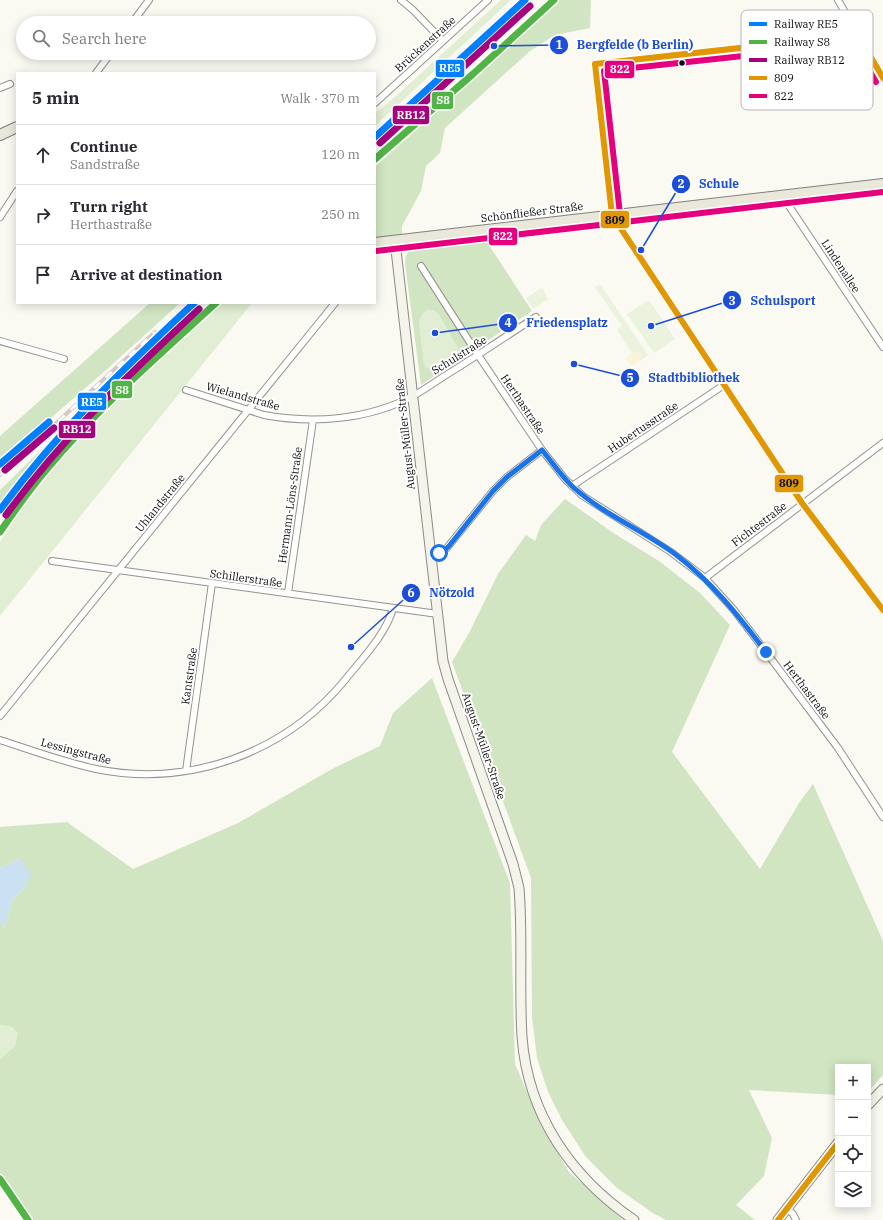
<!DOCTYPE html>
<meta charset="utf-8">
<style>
:root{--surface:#fff;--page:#f2f2f3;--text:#2b2b33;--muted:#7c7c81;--line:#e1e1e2}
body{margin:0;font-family:"IBM Plex Serif",serif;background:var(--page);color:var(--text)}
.controls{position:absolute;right:12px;bottom:12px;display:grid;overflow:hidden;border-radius:0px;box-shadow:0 2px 10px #0003}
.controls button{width:36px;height:36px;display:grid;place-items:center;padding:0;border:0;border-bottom:1px solid var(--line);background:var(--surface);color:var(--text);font:20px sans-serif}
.stop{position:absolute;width:12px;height:12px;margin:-9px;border:3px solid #1a73e8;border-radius:50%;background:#fff}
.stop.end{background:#1a73e8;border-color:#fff;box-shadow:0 1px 4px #0008}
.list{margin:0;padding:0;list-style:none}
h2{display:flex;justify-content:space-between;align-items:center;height:52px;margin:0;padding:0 16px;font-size:17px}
h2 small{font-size:13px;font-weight:400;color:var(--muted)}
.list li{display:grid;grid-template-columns:26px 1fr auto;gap:12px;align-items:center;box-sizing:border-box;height:60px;padding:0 16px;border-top:1px solid var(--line)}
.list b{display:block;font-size:15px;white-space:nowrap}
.list p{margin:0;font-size:13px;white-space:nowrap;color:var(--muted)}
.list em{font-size:13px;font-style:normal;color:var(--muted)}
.icon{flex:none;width:22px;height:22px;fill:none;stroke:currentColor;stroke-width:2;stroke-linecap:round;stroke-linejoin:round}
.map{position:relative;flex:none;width:883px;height:1220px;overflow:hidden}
.search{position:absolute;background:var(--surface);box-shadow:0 2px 10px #0003;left:16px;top:16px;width:360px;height:44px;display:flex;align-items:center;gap:10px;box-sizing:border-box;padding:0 14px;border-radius:22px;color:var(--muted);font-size:15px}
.panel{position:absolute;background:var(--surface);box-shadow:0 2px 10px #0003;left:16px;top:72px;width:360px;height:232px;border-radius:0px}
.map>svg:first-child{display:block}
.green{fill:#e1eed3}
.forest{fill:#d1e5c2;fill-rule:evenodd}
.sand{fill:#f8f4d5}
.pitch{fill:#ebf2dd}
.water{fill:#cbe0f1}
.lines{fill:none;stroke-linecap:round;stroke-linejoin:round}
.street-casing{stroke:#949390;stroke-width:8}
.secondary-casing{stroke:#8a8a87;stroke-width:11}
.primary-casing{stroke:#81817d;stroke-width:12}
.street{stroke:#fefefd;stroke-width:6}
.secondary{stroke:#f4f4ea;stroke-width:9}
.primary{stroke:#eae8da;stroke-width:10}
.rail-casing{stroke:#d5c7c5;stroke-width:4}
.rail{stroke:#fff;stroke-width:2.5;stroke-dasharray:8;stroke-linecap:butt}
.bus-1-casing{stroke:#fff;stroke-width:9}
.bus-2-casing{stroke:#fff;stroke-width:9}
.bus-1{stroke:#e09701;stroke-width:6}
.bus-2{stroke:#e5007d;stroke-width:6}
.rail-1-casing{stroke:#fff;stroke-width:10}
.rail-2-casing{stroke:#fff;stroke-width:10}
.rail-3-casing{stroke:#fff;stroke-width:10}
.rail-1{stroke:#0080ff;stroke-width:7}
.rail-2{stroke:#52b447;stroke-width:7}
.rail-3{stroke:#a5027d;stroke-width:7}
.route{stroke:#1a73e8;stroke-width:5}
.bus-dot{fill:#0d0d0d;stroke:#fff;stroke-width:1.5}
.labels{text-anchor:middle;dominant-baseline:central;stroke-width:4;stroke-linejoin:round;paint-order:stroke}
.street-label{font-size:11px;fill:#0d0d0d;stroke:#fff}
.key{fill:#fff;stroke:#b6b6b6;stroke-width:1}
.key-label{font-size:11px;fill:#0d0d0d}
.leader{fill:none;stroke:#1d4ed8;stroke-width:1.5}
.callout-dot{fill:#1d4ed8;stroke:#fff;stroke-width:1.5}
.mark-label{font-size:12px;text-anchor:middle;font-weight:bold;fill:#fff}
.callout-label{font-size:12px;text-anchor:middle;font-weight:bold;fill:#1d4ed8;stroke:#fff;stroke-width:4;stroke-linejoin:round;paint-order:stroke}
.line-badge{stroke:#fff;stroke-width:1.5}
.badge-label{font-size:11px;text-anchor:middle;font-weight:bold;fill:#fff}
.pale-badge-label{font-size:11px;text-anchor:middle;font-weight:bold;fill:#111}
</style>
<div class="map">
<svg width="883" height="1220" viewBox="0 0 883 1220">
<rect width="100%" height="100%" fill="#faf9f2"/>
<path class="green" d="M501,0H511L375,126V113L395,97Z
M223,303H252L0,616V542L25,503L43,479L65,454L127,390Z
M427,310H433L439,315L458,348L457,352L433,368L429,369L426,367L424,363L419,322L422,313Z
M0,1025L12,1027L19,1033L15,1046L0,1059Z"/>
<path class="forest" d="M559,0H591L590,28L555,35L530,51L445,128L440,153L426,166L421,191L402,226V239L375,241V167Z
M485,239L532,311L421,385L405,264C405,257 406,252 414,249ZM427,310H433L439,315L458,348L457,352L433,368H429L426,367L424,363L419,322L422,314Z
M150,303H180L105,371L0,462V436Z
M49,442L8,493L0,506V490Z
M565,499L615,534L659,561L700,593L730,625L672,752L760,869L799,803L813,784L883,941V1075L868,1092V1067H838V1095L749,1090L772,1138L764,1176L736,1205L755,1220H666L653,1213L617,1188L586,1157L562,1120L548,1092L537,1058L532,1017L531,878L452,662L469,633L498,574L526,535L535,541L541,525Z
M432,678L510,883L515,1064L542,1127L569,1172L623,1220H33L8,1187L0,1173V1059L15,1046L18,1033L12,1027L0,1025V922L5,927L12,901L25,887L20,859L0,868V827L67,822L133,869L238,823L332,769L380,746L393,713Z"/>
<path class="sand" d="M637,350L643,359L631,366L625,358Z"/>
<path class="pitch" d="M600,284L648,355L643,359L637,350L632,353L617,330L622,326L595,287Z
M542,288L548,299L533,309L526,298Z
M649,300L675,339L654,353L627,314Z"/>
<path class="water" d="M20,859L31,874L25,887L12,901L5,927L0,922V868Z"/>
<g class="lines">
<defs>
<path id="street" d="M401,0L413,10L443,41
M838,0L883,78
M132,23L149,0
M858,35L595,64L612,215L802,503L883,610
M96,73L111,53
M0,88L10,84
M375,103L488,0
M786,195L787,203L883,347
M0,217L17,191
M421,266L478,355L542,450L565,479L583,496L671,552L705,578L734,610L766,652L838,748L883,817
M0,341L64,359
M186,390L264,415C313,424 368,420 413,396C424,390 435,382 446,375C477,356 506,336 536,317
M572,486L724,385
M431,554L441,553L446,549L493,491L507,477L542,450
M52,561L438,614
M705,578L883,443
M288,593L313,420
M0,716L335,303
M0,740C31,750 63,762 96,769C189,788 285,753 345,680C361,660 387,633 393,608
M186,771L212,583
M787,1208L793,1214L796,1220"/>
<path id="secondary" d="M395,241L443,661L448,679L513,864L519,888C523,937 519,987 522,1037C528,1115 571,1177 634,1220
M868,1105L883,1089
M778,1220L838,1143"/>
<path id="primary" d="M0,135L17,127
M375,243L883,184"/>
</defs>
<use href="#street" class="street-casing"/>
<use href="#secondary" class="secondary-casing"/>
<use href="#primary" class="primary-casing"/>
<use href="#street" class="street"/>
<use href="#secondary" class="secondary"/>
<use href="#primary" class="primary"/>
<defs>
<path id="rail" d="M0,475L155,332"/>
</defs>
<use href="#rail" class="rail-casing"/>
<use href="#rail" class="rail"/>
<defs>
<path id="bus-1" d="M858,35L883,78
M595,64L612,215L802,503L883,610
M595,64L858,35
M778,1220L838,1143"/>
<path id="bus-2" d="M620,214L604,71L854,44L876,82
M376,251L883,192"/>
</defs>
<use href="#bus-1" class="bus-1-casing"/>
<use href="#bus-2" class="bus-2-casing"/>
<use href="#bus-1" class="bus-1"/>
<use href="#bus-2" class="bus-2"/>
<defs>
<path id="rail-1" d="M375,137L525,0
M0,464L49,422
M0,510C57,432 123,369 194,303"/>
<path id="rail-2" d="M375,159L473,74L554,0
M0,532C15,510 30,489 47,469C98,408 158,356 216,303
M0,1179L28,1220"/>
<path id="rail-3" d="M380,143L530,6
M5,470L54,428
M6,515C63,437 129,374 199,309"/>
</defs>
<use href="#rail-1" class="rail-1-casing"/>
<use href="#rail-2" class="rail-2-casing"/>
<use href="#rail-3" class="rail-3-casing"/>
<use href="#rail-1" class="rail-1"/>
<use href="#rail-2" class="rail-2"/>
<use href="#rail-3" class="rail-3"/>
</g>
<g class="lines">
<path class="route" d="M439,553L443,552L449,546L493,491L507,477L542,450C552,462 561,476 573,487C603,514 642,530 675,554C712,582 738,615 766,652"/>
</g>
<circle class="bus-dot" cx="682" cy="63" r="3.5"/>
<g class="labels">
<g class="street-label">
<text transform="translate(425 44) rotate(-42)">Brückenstraße</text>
<text transform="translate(532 212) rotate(-7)">Schönfließer Straße</text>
<text transform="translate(841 266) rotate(57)">Lindenallee</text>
<text transform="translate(459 355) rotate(-32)">Schulstraße</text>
<text transform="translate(243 396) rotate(16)">Wielandstraße</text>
<text transform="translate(523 404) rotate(56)">Herthastraße</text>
<text transform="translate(643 427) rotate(-34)">Hubertusstraße</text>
<text transform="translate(405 434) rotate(-96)">August-Müller-Straße</text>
<text transform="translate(160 503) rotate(-51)">Uhlandstraße</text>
<text transform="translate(290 505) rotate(-82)">Hermann-Löns-Straße</text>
<text transform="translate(759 524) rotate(-37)">Fichtestraße</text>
<text transform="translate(246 578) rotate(8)">Schillerstraße</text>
<text transform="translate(189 676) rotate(-82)">Kantstraße</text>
<text transform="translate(807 690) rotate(53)">Herthastraße</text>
<text transform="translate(484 746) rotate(71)">August-Müller-Straße</text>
<text transform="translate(76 751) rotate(15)">Lessingstraße</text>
</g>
</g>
<rect x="741" y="10" width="132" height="100" rx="6" class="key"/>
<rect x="749" y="22" width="18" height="4" fill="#0080ff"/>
<rect x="749" y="40" width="18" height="4" fill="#52b447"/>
<rect x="749" y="58" width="18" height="4" fill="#a5027d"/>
<rect x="749" y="76" width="18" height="4" fill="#e09701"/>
<rect x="749" y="94" width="18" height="4" fill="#e5007d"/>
<g class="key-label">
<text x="774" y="28">Railway RE5</text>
<text x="774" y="46">Railway S8</text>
<text x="774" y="64">Railway RB12</text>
<text x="774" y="82">809</text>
<text x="774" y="100">822</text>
</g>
<path class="leader" d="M494 46L559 45M641 250L681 184M651 326L732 300M435 333L508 323M574 364L630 378M351 647L411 593"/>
<g class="callout-dot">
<circle cx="494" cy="46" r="4"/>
<circle cx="641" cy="250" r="4"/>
<circle cx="651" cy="326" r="4"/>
<circle cx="435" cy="333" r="4"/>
<circle cx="574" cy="364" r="4"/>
<circle cx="351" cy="647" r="4"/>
<circle cx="559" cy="45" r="10"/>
<circle cx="681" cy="184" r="10"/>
<circle cx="732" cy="300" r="10"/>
<circle cx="508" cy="323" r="10"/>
<circle cx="630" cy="378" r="10"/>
<circle cx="411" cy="593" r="10"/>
</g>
<g class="mark-label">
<text x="559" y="49">1</text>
<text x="681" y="188">2</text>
<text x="732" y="305">3</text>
<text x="508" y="327">4</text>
<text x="630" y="382">5</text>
<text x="411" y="597">6</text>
</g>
<g class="callout-label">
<text x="635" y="49">Bergfelde (b Berlin)</text>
<text x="719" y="188">Schule</text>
<text x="783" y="305">Schulsport</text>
<text x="567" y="327">Friedensplatz</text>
<text x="694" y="382">Stadtbibliothek</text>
<text x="452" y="597">Nötzold</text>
</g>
<g class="line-badge">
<rect x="435" y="59" width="30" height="19" rx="4" fill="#0080ff"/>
<rect x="604" y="60" width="31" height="19" rx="4" fill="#e5007d"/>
<rect x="431" y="91" width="23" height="19" rx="4" fill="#52b447"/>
<rect x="392" y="105" width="38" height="20" rx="4" fill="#a5027d"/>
<rect x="600" y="210" width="30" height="19" rx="4" fill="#e09701"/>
<rect x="488" y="227" width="30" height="19" rx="4" fill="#e5007d"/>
<rect x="111" y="380" width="22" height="19" rx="4" fill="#52b447"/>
<rect x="77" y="392" width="30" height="19" rx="4" fill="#0080ff"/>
<rect x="58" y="420" width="38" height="19" rx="4" fill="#a5027d"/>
<rect x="774" y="474" width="30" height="19" rx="4" fill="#e09701"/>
</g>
<g class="badge-label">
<text x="450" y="72">RE5</text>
<text x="620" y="73">822</text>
<text x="443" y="104">S8</text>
<text x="411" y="119">RB12</text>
<text x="503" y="240">822</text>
<text x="122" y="394">S8</text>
<text x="92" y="406">RE5</text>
<text x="77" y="433">RB12</text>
</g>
<g class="pale-badge-label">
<text x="615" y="224">809</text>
<text x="789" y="487">809</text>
</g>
</svg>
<div class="controls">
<button>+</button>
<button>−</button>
<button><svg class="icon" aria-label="locate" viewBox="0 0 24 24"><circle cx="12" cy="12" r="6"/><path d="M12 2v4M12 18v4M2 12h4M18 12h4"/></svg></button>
<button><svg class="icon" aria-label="layers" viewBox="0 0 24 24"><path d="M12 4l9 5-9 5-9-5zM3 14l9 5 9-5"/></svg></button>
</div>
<div class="stop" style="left:439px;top:553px"></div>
<div class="stop end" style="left:766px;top:652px"></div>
<div class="search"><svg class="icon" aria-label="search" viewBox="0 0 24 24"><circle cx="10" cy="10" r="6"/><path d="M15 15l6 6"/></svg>Search here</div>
<section class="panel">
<h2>5 min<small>Walk · 370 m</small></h2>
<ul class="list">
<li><svg class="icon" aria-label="ahead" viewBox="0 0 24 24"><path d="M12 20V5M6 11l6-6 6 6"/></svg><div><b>Continue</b><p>Sandstraße</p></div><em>120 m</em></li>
<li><svg class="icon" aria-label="right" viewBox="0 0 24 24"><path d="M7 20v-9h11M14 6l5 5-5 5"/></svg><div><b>Turn right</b><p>Herthastraße</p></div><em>250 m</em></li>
<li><svg class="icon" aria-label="arrive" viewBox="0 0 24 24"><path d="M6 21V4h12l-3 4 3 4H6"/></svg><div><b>Arrive at destination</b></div></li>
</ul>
</section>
</div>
